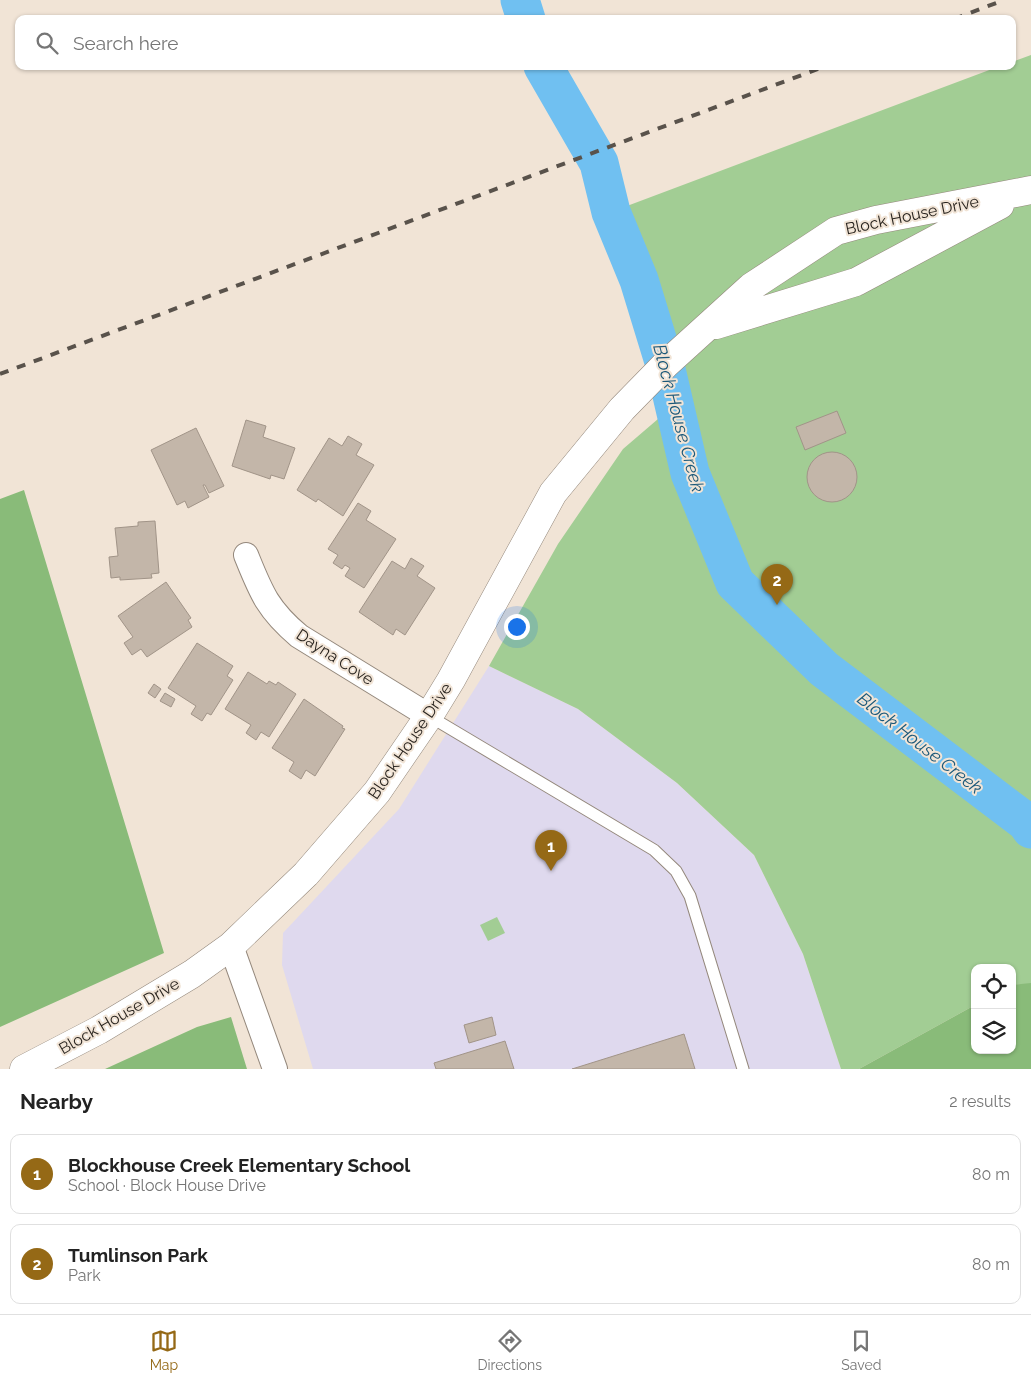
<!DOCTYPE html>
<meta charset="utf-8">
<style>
:root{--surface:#fff;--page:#f2f2f2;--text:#222;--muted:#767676;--line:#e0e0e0;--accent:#956916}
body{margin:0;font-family:Raleway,sans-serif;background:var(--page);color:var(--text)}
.controls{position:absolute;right:15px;bottom:15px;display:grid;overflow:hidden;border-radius:10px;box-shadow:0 1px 4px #0004}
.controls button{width:45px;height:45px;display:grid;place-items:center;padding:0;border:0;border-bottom:1px solid var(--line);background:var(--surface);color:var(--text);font:25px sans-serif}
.you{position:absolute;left:516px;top:626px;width:18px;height:18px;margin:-12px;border:4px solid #fff;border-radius:50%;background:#1a73e8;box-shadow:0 0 0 8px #1a73e833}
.badge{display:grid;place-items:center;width:32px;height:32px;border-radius:50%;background:var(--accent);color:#fff;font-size:16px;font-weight:700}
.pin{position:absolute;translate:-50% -41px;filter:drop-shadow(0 1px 2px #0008)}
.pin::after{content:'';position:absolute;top:26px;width:18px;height:15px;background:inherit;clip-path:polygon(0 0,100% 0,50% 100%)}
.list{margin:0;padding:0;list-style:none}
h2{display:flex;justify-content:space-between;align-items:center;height:65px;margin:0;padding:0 20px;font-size:21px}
h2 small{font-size:16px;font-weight:400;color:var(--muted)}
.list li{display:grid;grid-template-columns:32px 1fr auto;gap:15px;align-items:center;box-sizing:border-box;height:80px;margin:0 10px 10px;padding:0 10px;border:1px solid var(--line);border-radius:10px}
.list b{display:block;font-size:19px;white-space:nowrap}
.list p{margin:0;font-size:16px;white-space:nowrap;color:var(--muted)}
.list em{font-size:16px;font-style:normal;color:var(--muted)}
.icon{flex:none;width:28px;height:28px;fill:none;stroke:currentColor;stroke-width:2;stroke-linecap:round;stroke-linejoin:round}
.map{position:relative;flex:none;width:1031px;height:1069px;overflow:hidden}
.search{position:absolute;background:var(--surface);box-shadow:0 1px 4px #0004;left:15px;right:15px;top:15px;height:55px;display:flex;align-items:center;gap:12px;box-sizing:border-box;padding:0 18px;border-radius:10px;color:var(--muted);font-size:19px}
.sheet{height:245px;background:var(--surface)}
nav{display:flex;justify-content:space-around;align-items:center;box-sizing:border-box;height:70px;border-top:1px solid var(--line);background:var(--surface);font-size:14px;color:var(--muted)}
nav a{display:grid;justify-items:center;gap:2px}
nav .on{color:var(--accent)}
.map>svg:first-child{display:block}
.education{fill:#dfd9ee}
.green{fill:#a2cd94}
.forest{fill:#89bb79}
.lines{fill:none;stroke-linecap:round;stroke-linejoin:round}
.river{stroke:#70c0f1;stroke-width:39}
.building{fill:#c3b6a9;stroke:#a19488}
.service-casing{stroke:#94887c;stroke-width:13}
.minor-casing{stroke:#94887c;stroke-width:26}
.tertiary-casing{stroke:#94887c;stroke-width:29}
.service{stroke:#fff;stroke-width:11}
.minor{stroke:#fff;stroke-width:24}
.tertiary{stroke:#fff;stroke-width:28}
.rail{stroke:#59524b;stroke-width:4;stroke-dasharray:9 9;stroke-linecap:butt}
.labels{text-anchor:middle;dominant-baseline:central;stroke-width:4;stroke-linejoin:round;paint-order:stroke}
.street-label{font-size:16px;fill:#29241f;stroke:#f1e4d6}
.water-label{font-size:18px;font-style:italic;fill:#1b5879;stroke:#f1e4d6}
</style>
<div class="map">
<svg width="1031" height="1069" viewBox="0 0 1031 1069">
<rect width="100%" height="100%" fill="#f1e4d6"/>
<path class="education" d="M489,666L578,709L677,783L754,855L803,954L841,1069H313L282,965L283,933L399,809Z"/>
<path class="green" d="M1031,55V984L1012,985V968H975V1005L859,1069H841L803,954L754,855L677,783L578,709L489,666L558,544L623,449L679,401L639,280L611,212L1000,66H1012V62Z
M497,917L505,933L488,941L480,925Z"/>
<path class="forest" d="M24,490L164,953L0,1027V499Z
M1031,983V1069H859L975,1005V1050H1012V985Z
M231,1017L247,1069H105L197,1027Z"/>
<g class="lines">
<path class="river" d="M520,0L526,19
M543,66L599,163L611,212L639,280L665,365L690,473L735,583L824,669L1026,822L1031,829"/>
</g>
<path class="building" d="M837,411L846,433L805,450L796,427Z
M246,420L266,426L263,437L295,448L284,479L271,475L270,479L232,466Z
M196,428L224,486L209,493L205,485H203L209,497L188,508L185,501L177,505L151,450Z
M348,436L362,444L356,455L374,465L343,516L318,499L316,502L297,490L329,438L342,446Z
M807 477a25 25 0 1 1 50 0a25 25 0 1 1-50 0Z
M358,503L371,511L366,520L396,539L364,588L345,576L350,568L345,565L342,569L333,563L338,555L328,549Z
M155,521L159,573L151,574L152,578L120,580V577L111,578L109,557L118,556L115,528L138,526V522Z
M411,558L424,566L417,576L435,588L405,635L396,629L393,635L359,612L392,561L405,569Z
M166,582L191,618L188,620L192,627L147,657L141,649L132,655L124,643L133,637L118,616Z
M197,643L233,666L227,676L233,680L211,715L207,713L202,721L191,714L196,706L168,688Z
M248,672L267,684L269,681L276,685L278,682L296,694L269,737L261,732L256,740L246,733L251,725L225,709Z
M154,684L161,689L155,698L148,693Z
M165,693L175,699L171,707L160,701Z
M304,699L343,726L342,728L345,729L315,776L306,770L301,779L289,771L294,762L272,748Z
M492,1017L496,1035L469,1043L464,1025Z
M684,1034L695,1069H572Z
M505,1041L514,1069H436L434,1063Z"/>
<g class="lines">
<defs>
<path id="service" d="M429,716L654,850L676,871L690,896L743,1069"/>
<path id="minor" d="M246,555C261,592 267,609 299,636L429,716
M231,946L275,1069"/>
<path id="tertiary" d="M716,325L856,282L1000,205
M24,1069L99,1030L192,974L231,946L306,874L377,792L429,716L451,680L553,493L622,409L665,365L751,287L836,231L876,220L1031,190"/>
</defs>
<use href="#service" class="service-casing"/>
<use href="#minor" class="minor-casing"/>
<use href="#tertiary" class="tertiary-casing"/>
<use href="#service" class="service"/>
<use href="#minor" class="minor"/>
<use href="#tertiary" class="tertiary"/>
<path class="rail" d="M954,19L1004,0
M0,374L826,66"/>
</g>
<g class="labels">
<g class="street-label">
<text transform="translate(912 215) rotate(-12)">Block House Drive</text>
<text transform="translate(335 657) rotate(33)">Dayna Cove</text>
<text transform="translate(410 741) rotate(-56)">Block House Drive</text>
<text transform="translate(119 1016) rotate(-30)">Block House Drive</text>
</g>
<g class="water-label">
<text transform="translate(679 418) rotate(75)">Block House Creek</text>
<text transform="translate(920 743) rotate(38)">Block House Creek</text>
</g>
</g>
</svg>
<div class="controls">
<button><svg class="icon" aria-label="locate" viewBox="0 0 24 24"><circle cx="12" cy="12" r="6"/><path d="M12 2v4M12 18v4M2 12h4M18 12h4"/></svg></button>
<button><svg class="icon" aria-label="layers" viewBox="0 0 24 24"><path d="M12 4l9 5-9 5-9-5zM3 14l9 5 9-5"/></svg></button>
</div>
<div class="you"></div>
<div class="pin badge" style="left:551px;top:871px">1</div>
<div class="pin badge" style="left:777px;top:605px">2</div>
<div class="search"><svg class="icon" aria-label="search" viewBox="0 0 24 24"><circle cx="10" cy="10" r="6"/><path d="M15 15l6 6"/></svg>Search here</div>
</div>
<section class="sheet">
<h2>Nearby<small>2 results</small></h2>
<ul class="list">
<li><span class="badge">1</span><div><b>Blockhouse Creek Elementary School</b><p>School · Block House Drive</p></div><em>80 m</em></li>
<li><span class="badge">2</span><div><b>Tumlinson Park</b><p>Park</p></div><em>80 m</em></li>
</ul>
</section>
<nav>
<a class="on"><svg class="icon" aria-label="map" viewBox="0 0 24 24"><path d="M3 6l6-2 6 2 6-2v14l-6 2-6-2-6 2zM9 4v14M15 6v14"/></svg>Map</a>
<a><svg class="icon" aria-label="directions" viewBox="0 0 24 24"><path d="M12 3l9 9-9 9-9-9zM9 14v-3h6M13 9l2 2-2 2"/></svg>Directions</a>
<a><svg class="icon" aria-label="saved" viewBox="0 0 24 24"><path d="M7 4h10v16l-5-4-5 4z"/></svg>Saved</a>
</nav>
